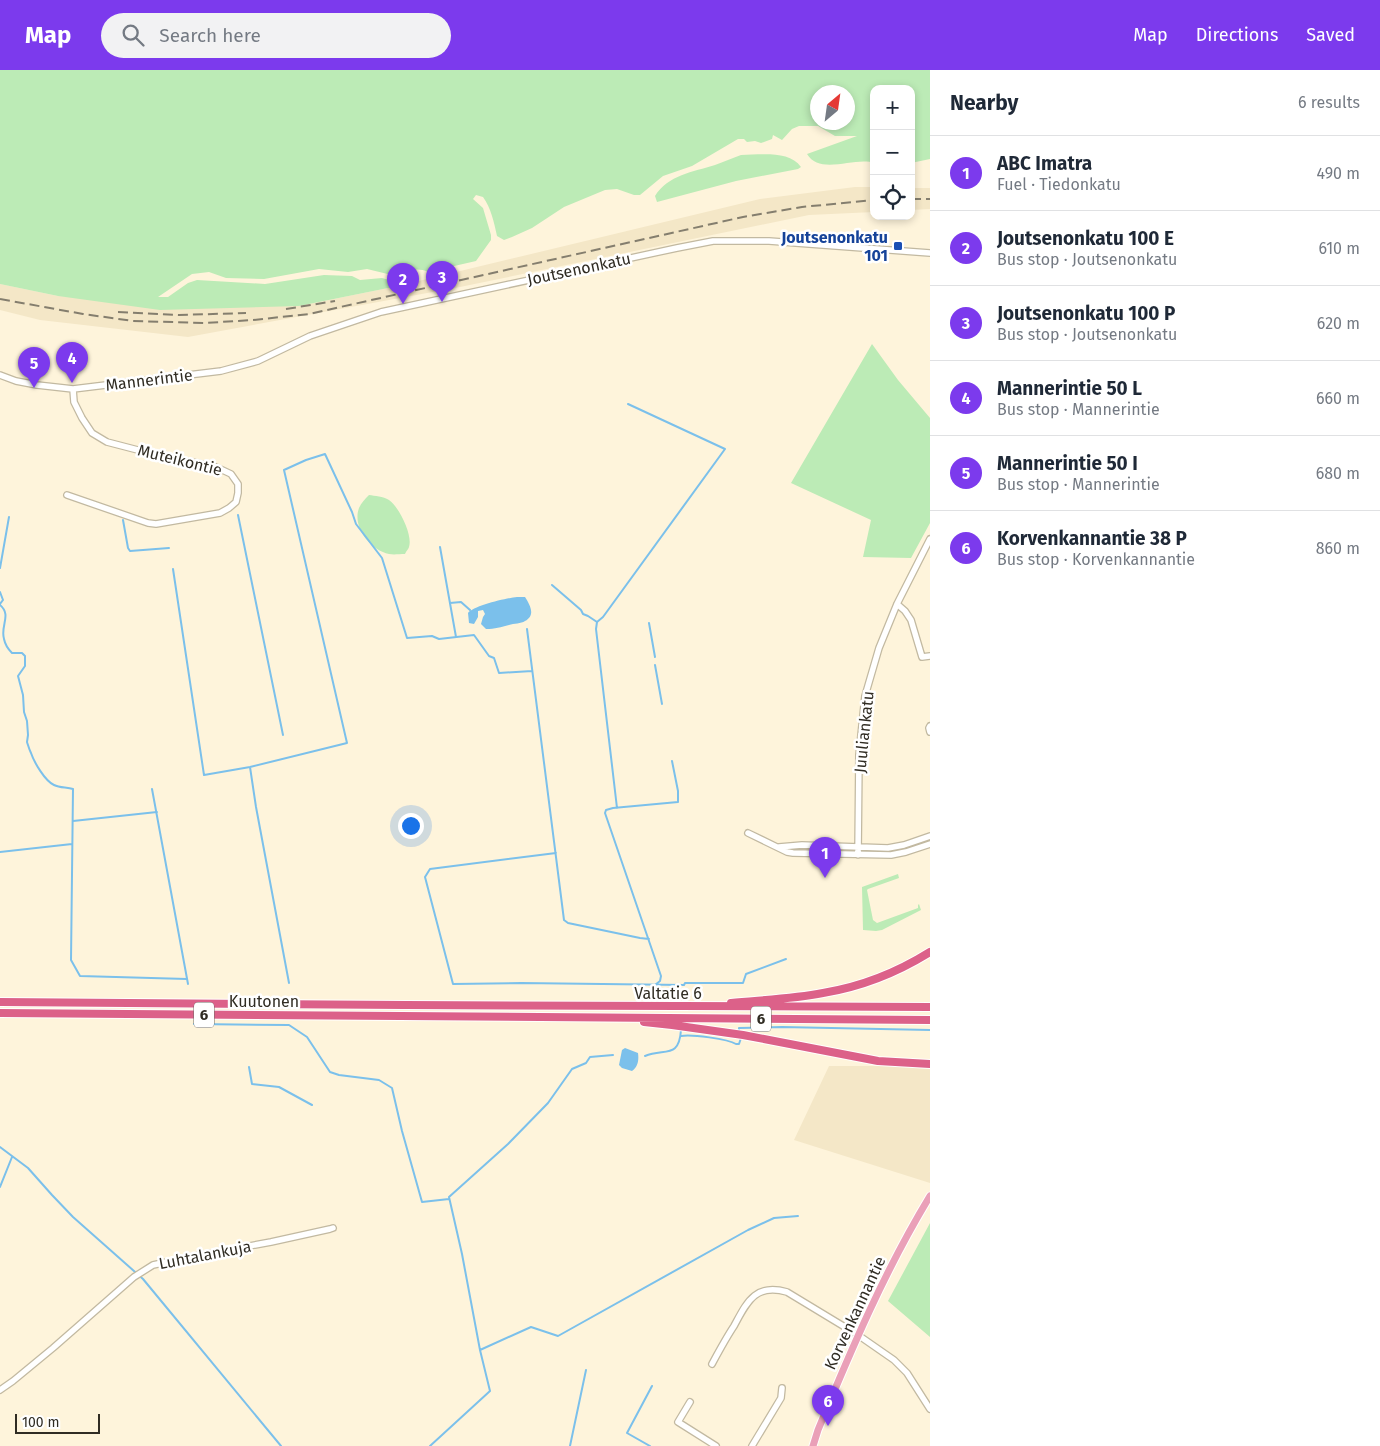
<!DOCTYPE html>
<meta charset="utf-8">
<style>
:root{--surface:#fff;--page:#f2f2f3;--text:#1f2937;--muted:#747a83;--line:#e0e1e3;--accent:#7c3aed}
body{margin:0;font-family:"Fira Sans",sans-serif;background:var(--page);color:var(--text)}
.controls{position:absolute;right:15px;top:15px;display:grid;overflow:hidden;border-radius:10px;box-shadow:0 2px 8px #0003}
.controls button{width:45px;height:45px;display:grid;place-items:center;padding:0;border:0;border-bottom:1px solid var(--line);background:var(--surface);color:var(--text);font:25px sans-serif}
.compass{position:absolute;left:810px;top:15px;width:45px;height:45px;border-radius:50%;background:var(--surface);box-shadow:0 2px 8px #0003;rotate:29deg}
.scale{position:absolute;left:15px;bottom:12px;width:85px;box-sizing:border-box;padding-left:5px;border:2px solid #302c23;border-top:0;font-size:14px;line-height:18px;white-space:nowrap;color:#302c23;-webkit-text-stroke:4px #fff;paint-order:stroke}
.you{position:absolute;left:410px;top:755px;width:18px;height:18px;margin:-12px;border:4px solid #fff;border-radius:50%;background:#1a73e8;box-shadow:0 0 0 8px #1a73e833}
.badge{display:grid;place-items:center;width:32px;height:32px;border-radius:50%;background:var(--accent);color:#fff;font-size:16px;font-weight:700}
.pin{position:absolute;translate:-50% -41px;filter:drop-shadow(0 1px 2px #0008)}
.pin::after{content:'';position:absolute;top:26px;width:18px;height:15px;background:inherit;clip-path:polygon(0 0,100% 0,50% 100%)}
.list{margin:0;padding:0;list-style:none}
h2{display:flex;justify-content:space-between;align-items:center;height:65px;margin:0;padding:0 20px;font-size:21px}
h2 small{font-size:16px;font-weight:400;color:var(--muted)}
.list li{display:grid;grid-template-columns:32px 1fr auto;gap:15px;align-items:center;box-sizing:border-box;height:75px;padding:0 20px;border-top:1px solid var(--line)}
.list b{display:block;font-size:19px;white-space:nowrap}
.list p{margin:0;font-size:16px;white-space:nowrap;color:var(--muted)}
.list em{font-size:16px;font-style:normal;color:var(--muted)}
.icon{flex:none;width:28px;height:28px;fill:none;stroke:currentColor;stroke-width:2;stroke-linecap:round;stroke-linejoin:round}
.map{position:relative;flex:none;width:930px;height:1376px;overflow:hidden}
header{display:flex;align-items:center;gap:30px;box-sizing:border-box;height:70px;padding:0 25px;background:var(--accent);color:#fff}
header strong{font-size:24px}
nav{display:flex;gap:28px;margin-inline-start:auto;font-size:18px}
.search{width:350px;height:45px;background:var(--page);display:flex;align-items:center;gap:12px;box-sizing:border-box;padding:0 18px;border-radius:28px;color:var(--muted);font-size:19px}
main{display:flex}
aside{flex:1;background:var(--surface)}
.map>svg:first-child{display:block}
.built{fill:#f4e7c7}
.green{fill:#bcebb6;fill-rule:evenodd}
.water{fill:#7bc0eb}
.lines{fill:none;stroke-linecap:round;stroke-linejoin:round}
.stream{stroke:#7bc0eb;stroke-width:2}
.minor-casing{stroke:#c2b9a1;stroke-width:8}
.major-casing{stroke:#fff;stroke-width:9}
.highway-casing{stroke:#fff;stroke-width:10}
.minor{stroke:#fff;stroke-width:5.5}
.major{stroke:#eaa0b8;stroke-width:7}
.highway{stroke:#dc6189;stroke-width:8}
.rail{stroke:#847e6e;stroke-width:2;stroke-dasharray:10 5;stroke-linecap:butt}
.transit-dot{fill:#1a4fb4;stroke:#fff;stroke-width:2}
.labels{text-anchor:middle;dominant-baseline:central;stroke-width:5;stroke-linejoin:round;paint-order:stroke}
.shield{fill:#fff;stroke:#6e6b65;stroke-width:1}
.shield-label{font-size:15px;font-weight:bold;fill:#302c23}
.transit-label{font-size:16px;font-weight:bold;fill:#164399;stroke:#fff;text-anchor:end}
.street-label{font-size:16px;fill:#302c23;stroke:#fff}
</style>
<header>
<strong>Map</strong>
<div class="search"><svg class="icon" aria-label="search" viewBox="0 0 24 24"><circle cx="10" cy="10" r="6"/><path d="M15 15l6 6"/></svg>Search here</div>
<nav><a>Map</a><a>Directions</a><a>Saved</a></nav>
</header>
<main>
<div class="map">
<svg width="930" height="1376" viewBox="0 0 930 1376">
<rect width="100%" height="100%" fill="#fef4db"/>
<path class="built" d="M855,117H874V142L809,145L460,217L188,267L40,250L0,240V214L58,226L299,236L398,216L760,129Z
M911,118H930V139L911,140Z
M829,996H930V1113L794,1070Z"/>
<path class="green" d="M0,0H930V89L911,93V19H874V93C856,86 820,106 807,84L857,66H835L818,56H799L792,59L782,70L773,65L772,69L761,73L755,71L747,72L744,69H738L692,96L663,106L640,125H634L617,119L605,120L564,137L532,158L512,167L504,170L497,166C494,152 491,138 483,127L476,125L473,129L483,138L491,165V170L476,191L428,202C417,197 408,200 400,207L367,199L348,202L319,199L264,209L226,208L209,202L192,204L158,227H168L188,213L197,210L265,214L324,205L352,206L360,210L382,208L400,213L398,216L299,236L160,240L58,226L0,214ZM848,22V52H818V22Z
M741,85C760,85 789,80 801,97L798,99L736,111L657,132L655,126C668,105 693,102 715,95C724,92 732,88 741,85Z
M872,274L898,310L930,348V453L911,488L863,487L871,450L791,413Z
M369,425C375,426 383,426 389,430C399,437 413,465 409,477C409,478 405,483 405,484C399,484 394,485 389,484C370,480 352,457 359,438C361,433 365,429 369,425Z
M898,804L899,808L868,819L867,820L873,850L877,853L918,838V835L919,834L921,840L882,860L876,861L863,860L862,817Z
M930,1153V1267L888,1231Z"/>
<path class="water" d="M517,527H525C530,535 536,545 525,551C521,554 514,553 509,555C501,557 495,559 486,559L481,554L483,547L485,544L483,540L478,541V547L474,554L469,553L468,543C473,536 506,528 517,527Z
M625,978L638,983C639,990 638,997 632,1001L622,998L619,995L622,980Z"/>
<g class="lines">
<path class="stream" d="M238,445L283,665
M123,450L128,478L130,481L169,478
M440,477L456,567
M0,498L9,447
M173,499L204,705L250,697L347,673L284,400L306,390L325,384L352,442L356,454L382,488L407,568L432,566L439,569L474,565L489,586L494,588L499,603L532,601
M552,515L581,540L583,544L588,546L597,552
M0,522L3,530L0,534
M450,533L461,532L470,540
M0,535C12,545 0,556 4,569C5,574 9,580 12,583H22L25,586V596L18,606L23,625L24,642L27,651L28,665L27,672C28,675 29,679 31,683C34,692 45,711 54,715C60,718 67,717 73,719L71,890L80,906L187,909
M649,553L655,587
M527,559L564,850L568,853L640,868L649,869
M655,595L662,634
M250,697L256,737L289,913
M152,719L188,914
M617,738L596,559L597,552L603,547L725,379L628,334
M73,751L157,742
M0,782L72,774
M556,783L430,799L425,807L453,914L521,913L684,915L685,913H743L746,904L786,889
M655,915L660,911L661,906L605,743L606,740L613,738L678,732V721L672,691
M194,954L289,955L307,967L330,1002L339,1005L379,1010L392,1018L402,1061L422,1132L449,1129
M739,960V958L782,957L930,960
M681,966C691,964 728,969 736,974H739L741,968
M645,986C665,978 679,989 681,960
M249,997L252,1014L279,1017L312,1035
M0,1077L28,1098L52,1125L73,1147L143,1209L281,1376
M0,1117L12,1087
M480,1280L531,1257L558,1266L748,1160L774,1148L798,1146
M430,1376L490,1321L480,1280L462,1184L449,1127L508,1074L548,1033L572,999L586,993L590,987L613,985
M570,1376L586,1300
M650,1376L627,1363L652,1316"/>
<defs>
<path id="minor" d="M0,305L16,311L37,315L73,319L221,301L258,291L310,266L381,242L677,178L713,171H769L930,183
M67,425L148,453L156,454L220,443L229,438L236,432L238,423V414L231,404L216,397L157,385L107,372L92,363L82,348L74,332L73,319
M897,534L905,541L911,550L922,587L930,586
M930,656L929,658L930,662
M748,763L787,782L793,783L891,785L906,782L930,774
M779,777L802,775L888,778L904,775L930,766
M858,785L859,685L865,626L879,578L897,534L930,469
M712,1294C719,1281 726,1268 734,1256C747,1232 755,1213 787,1222L858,1265L894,1290L907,1303L930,1339
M0,1320L13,1311L53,1278L134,1207L153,1195L190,1187L271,1172L330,1159L333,1158
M690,1332L678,1352L716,1376
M752,1376L781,1328L782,1318"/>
<path id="major" d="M813,1376L818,1360C851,1280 885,1200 930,1126"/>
<path id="highway" d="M0,932L405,935L930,937
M731,933C761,930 792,929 823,923C860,917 898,902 930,882
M0,943L930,950
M644,952L672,955L743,965L878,991L930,994"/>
</defs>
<use href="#minor" class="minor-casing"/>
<use href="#major" class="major-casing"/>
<use href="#highway" class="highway-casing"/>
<use href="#minor" class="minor"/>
<use href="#major" class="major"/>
<use href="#highway" class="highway"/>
<path class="rail" d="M911,129H930
M0,229L83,244L133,251L205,253L253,250L309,244L743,147L802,137L874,130
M286,239L335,231
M118,242L179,245L246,243"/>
</g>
<rect class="transit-dot" x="893" y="171" width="10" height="10" rx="2.5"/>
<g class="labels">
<g class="shield">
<rect x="194" y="932.5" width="20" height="25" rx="4"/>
<rect x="751" y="936.5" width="20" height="25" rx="4"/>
</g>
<g class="shield-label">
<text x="204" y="945">6</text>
<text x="761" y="949">6</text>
</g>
<g class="transit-label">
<text x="888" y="167">Joutsenonkatu<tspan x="888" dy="18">101</tspan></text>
</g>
<g class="street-label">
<text transform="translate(579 199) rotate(-12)">Joutsenonkatu</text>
<text transform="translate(149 310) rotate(-7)">Mannerintie</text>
<text transform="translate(180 390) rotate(14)">Muteikontie</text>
<text transform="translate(864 662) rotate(-84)">Juuliankatu</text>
<text x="668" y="923">Valtatie 6</text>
<text x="264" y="931">Kuutonen</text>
<text transform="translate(205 1185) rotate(-11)">Luhtalankuja</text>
<text transform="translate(855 1243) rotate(-65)">Korvenkannantie</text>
</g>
</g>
</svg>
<div class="controls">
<button>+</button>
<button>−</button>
<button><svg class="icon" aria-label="locate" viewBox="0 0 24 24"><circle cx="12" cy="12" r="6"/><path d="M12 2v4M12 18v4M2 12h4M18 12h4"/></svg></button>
</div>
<svg class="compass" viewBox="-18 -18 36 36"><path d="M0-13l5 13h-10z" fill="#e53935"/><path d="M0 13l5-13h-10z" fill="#747a83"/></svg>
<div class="scale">100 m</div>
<div class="you"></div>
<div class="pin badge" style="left:825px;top:808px">1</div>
<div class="pin badge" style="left:403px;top:234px">2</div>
<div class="pin badge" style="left:442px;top:232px">3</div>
<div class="pin badge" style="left:72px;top:313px">4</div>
<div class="pin badge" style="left:34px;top:318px">5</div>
<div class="pin badge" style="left:828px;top:1356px">6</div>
</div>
<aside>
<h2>Nearby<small>6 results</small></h2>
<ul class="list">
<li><span class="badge">1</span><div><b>ABC Imatra</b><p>Fuel · Tiedonkatu</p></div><em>490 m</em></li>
<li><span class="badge">2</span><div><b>Joutsenonkatu 100 E</b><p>Bus stop · Joutsenonkatu</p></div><em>610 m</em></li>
<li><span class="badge">3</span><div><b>Joutsenonkatu 100 P</b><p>Bus stop · Joutsenonkatu</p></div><em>620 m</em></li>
<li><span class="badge">4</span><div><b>Mannerintie 50 L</b><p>Bus stop · Mannerintie</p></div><em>660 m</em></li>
<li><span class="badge">5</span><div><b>Mannerintie 50 I</b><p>Bus stop · Mannerintie</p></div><em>680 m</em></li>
<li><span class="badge">6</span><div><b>Korvenkannantie 38 P</b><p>Bus stop · Korvenkannantie</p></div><em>860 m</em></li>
</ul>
</aside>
</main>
